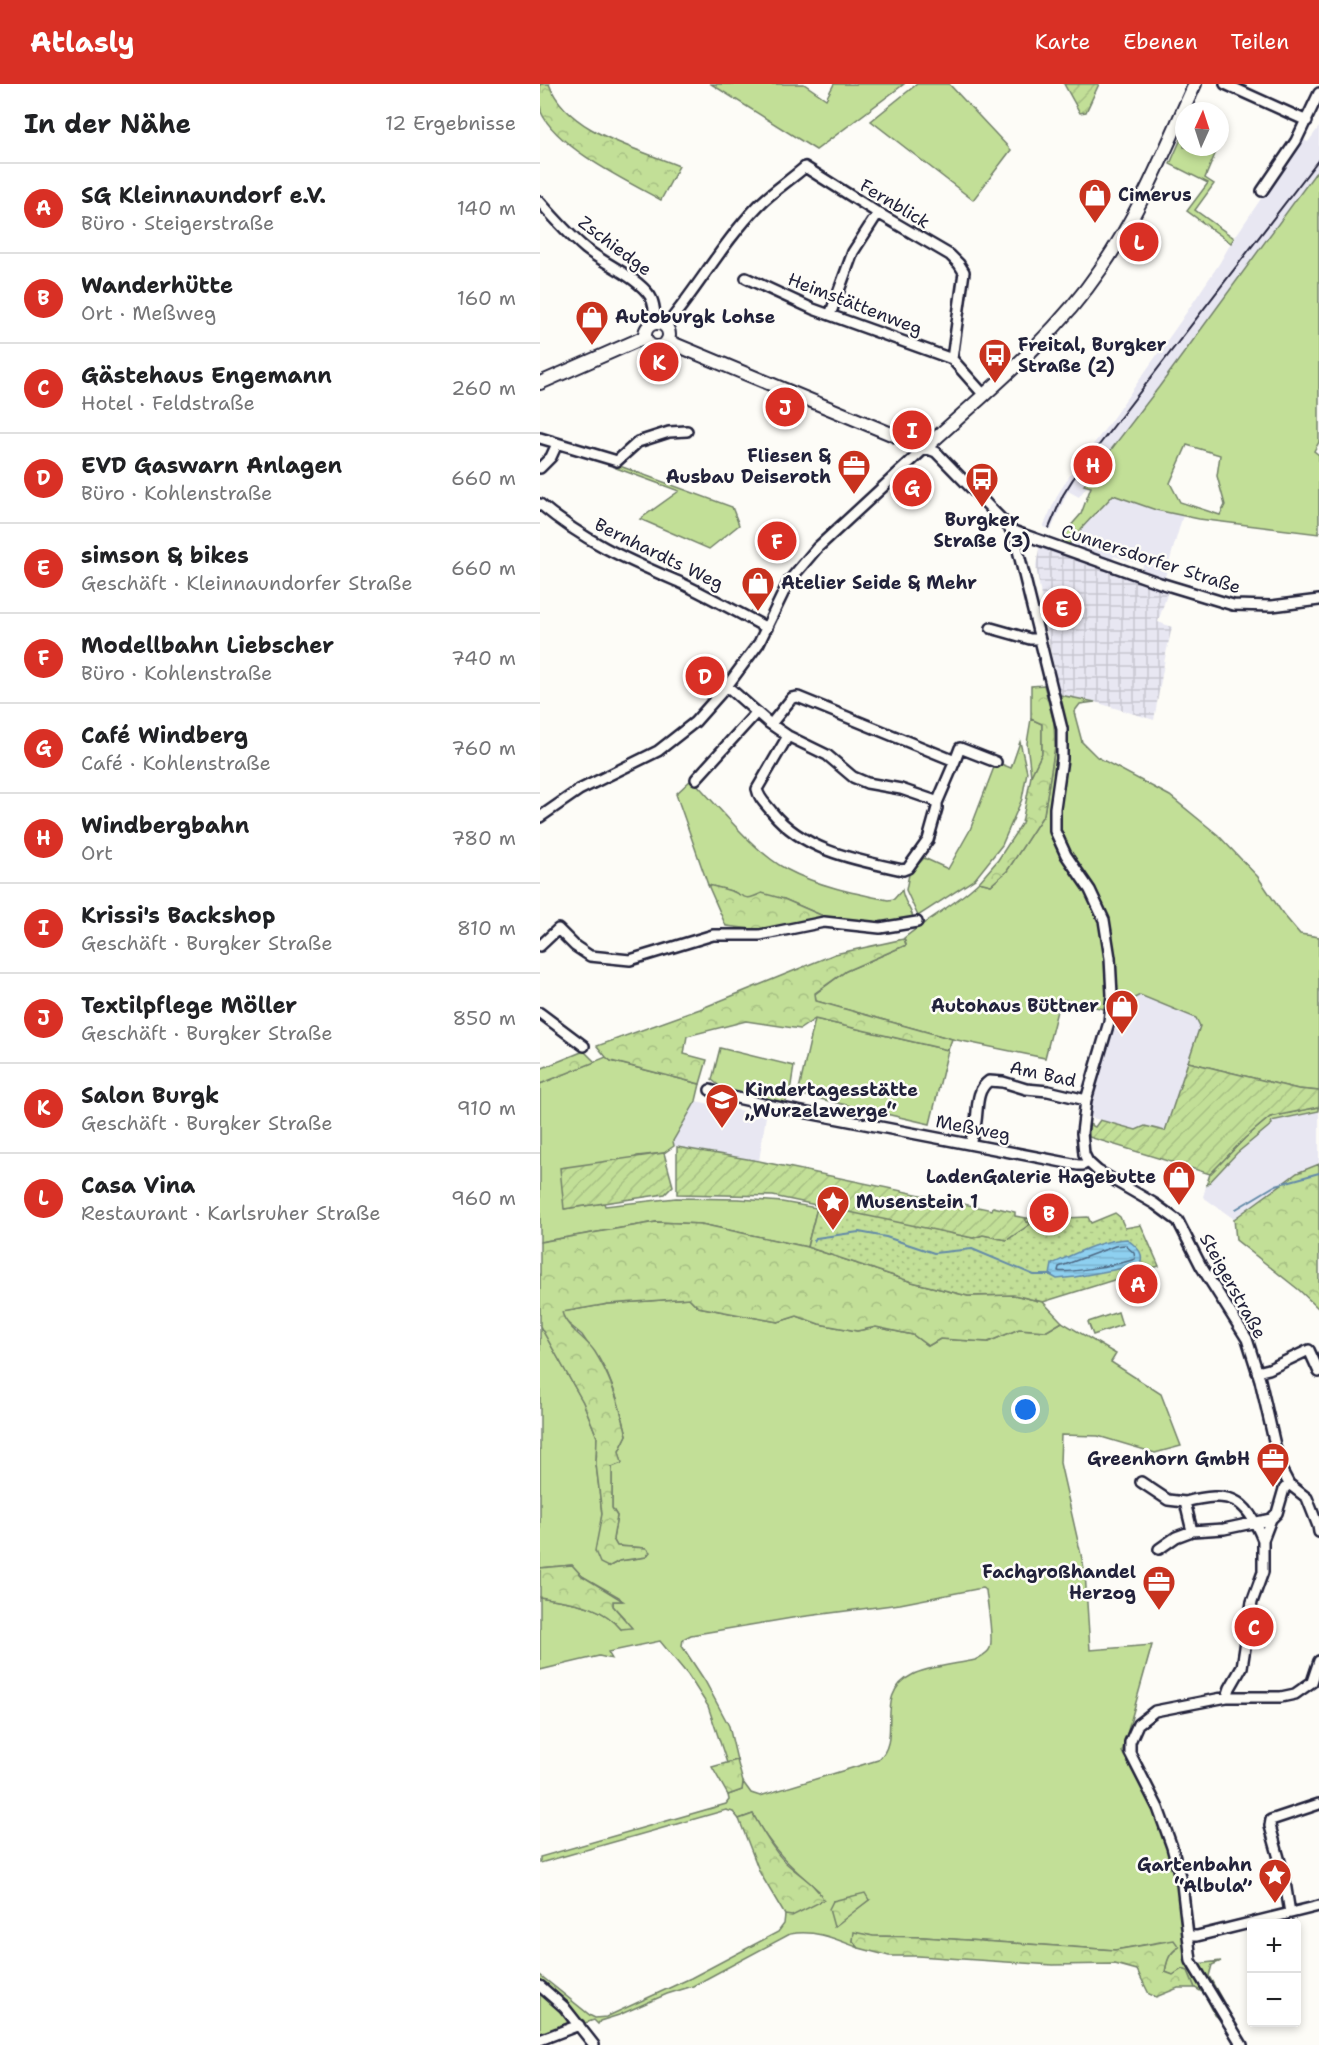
<!DOCTYPE html>
<html lang="de">
<meta charset="utf-8">
<style>
:root{--surface:#fff;--page:#f6f6f6;--text:#202124;--muted:#757577;--line:#e0e0e0;--accent:#d93025}
body{margin:0;font-family:"Shantell Sans",sans-serif;background:var(--page);color:var(--text)}
.controls{position:absolute;right:18px;bottom:18px;display:grid;overflow:hidden;border-radius:6px;box-shadow:0 3px 9px #0003}
.controls button{width:54px;height:54px;display:grid;place-items:center;padding:0;border:0;border-bottom:2px solid var(--line);background:var(--surface);color:var(--text);font:30px sans-serif}
.compass{position:absolute;left:635px;top:18px;width:54px;height:54px;border-radius:50%;background:var(--surface);box-shadow:0 3px 9px #0003;rotate:3deg}
.you{position:absolute;left:486px;top:1326px;width:21px;height:21px;margin:-15px;border:4px solid #fff;border-radius:50%;background:#1a73e8;box-shadow:0 0 0 9px #1a73e833}
.badge{display:grid;place-items:center;width:39px;height:39px;border-radius:50%;background:var(--accent);color:#fff;font-size:20px;font-weight:700}
.pin{position:absolute;translate:-50% -50%;border:3px solid #fff;box-shadow:0 2px 6px #0006}
.list{margin:0;padding:0;list-style:none}
h2{display:flex;justify-content:space-between;align-items:center;height:78px;margin:0;padding:0 24px;font-size:26px}
h2 small{font-size:20px;font-weight:400;color:var(--muted)}
.list li{display:grid;grid-template-columns:39px 1fr auto;gap:18px;align-items:center;box-sizing:border-box;height:90px;padding:0 24px;border-top:2px solid var(--line)}
.list b{display:block;font-size:22px;white-space:nowrap}
.list p{margin:0;font-size:20px;white-space:nowrap;color:var(--muted)}
.list em{font-size:20px;font-style:normal;color:var(--muted)}
.map{position:relative;flex:none;width:779px;height:1961px;overflow:hidden}
header{display:flex;align-items:center;gap:36px;box-sizing:border-box;height:84px;padding:0 30px;background:var(--accent);color:#fff}
header strong{font-size:28px}
nav{display:flex;gap:33px;margin-inline-start:auto;font-size:21px}
main{display:flex}
aside{flex:1;background:var(--surface)}
.map>svg:first-child{display:block}
.built{fill:#e8e7f2}
.industrial{fill:url(#industrial-grid)}
.grass{fill:#c2df97;stroke:#728069;stroke-width:1.5;fill-rule:evenodd}
.forest{fill:url(#forest-crowns);stroke:#728069;stroke-width:1.5}
.park{fill:url(#park-dots);stroke:#728069;stroke-width:1.5}
.garden{fill:url(#garden-furrows);stroke:#728069;stroke-width:1.5}
.water{fill:url(#water-rules);stroke:#638aa8;stroke-width:1.5}
.lines{fill:none;stroke-linecap:round;stroke-linejoin:round}
.shore{stroke:#4d6883;stroke-width:1.5}
.stream{stroke:#638aa8;stroke-width:2}
.minor-casing{stroke:#22223b;stroke-width:14}
.major-casing{stroke:#22223b;stroke-width:16}
.minor{stroke:#fdfcf7;stroke-width:9}
.major{stroke:#fdfcf7;stroke-width:12}
.rail{stroke:#22223b;stroke-width:2}
.labels{text-anchor:middle;dominant-baseline:central;stroke-width:5;stroke-linejoin:round;paint-order:stroke}
.poi-label{font-size:18px;font-weight:bold;fill:#22223b;stroke:#fdfcf7;text-anchor:start}
.street-label{font-size:18px;fill:#22223b;stroke:#fdfcf7}
</style>
<header>
<strong>Atlasly</strong>
<nav><a>Karte</a><a>Ebenen</a><a>Teilen</a></nav>
</header>
<main>
<aside>
<h2>In der Nähe<small>12 Ergebnisse</small></h2>
<ul class="list">
<li><span class="badge">A</span><div><b>SG Kleinnaundorf e.V.</b><p>Büro · Steigerstraße</p></div><em>140 m</em></li>
<li><span class="badge">B</span><div><b>Wanderhütte</b><p>Ort · Meßweg</p></div><em>160 m</em></li>
<li><span class="badge">C</span><div><b>Gästehaus Engemann</b><p>Hotel · Feldstraße</p></div><em>260 m</em></li>
<li><span class="badge">D</span><div><b>EVD Gaswarn Anlagen</b><p>Büro · Kohlenstraße</p></div><em>660 m</em></li>
<li><span class="badge">E</span><div><b>simson &amp; bikes</b><p>Geschäft · Kleinnaundorfer Straße</p></div><em>660 m</em></li>
<li><span class="badge">F</span><div><b>Modellbahn Liebscher</b><p>Büro · Kohlenstraße</p></div><em>740 m</em></li>
<li><span class="badge">G</span><div><b>Café Windberg</b><p>Café · Kohlenstraße</p></div><em>760 m</em></li>
<li><span class="badge">H</span><div><b>Windbergbahn</b><p>Ort</p></div><em>780 m</em></li>
<li><span class="badge">I</span><div><b>Krissi's Backshop</b><p>Geschäft · Burgker Straße</p></div><em>810 m</em></li>
<li><span class="badge">J</span><div><b>Textilpflege Möller</b><p>Geschäft · Burgker Straße</p></div><em>850 m</em></li>
<li><span class="badge">K</span><div><b>Salon Burgk</b><p>Geschäft · Burgker Straße</p></div><em>910 m</em></li>
<li><span class="badge">L</span><div><b>Casa Vina</b><p>Restaurant · Karlsruher Straße</p></div><em>960 m</em></li>
</ul>
</aside>
<div class="map">
<svg width="779" height="1961" viewBox="0 0 779 1961">
<defs>
<pattern id="industrial-grid" width="8" height="8" patternUnits="userSpaceOnUse" patternTransform="scale(1.5)"><rect width="8" height="8" fill="#e8e7f2"/><path d="M0 4h8M4 0v8" fill="none" stroke="#c7c6d0"/></pattern>
<pattern id="forest-crowns" width="20" height="18" patternUnits="userSpaceOnUse" patternTransform="scale(1.5)"><rect width="20" height="18" fill="#c2df97"/><path d="M2 6a3 3 0 1 1 6 0M12 15a3 3 0 1 1 6 0" fill="none" stroke="#a6bf83"/></pattern>
<pattern id="park-dots" width="8" height="8" patternUnits="userSpaceOnUse" patternTransform="scale(1.5)"><rect width="8" height="8" fill="#c2df97"/><path d="M2 2h.1M6 6h.1" fill="none" stroke="#a6bf83" stroke-width="1.8" stroke-linecap="round"/></pattern>
<pattern id="garden-furrows" width="10" height="10" patternUnits="userSpaceOnUse" patternTransform="scale(1.5)"><rect width="10" height="10" fill="#c2df97"/><path d="M-1 1l2-2M0 10L10 0M9 11l2-2" fill="none" stroke="#a6bf83"/></pattern>
<pattern id="water-rules" width="6" height="5" patternUnits="userSpaceOnUse" patternTransform="scale(1.5)"><rect width="6" height="5" fill="#8ed0f0"/><path d="M0 2.5h6" fill="none" stroke="#7ab2cf"/></pattern>
</defs>
<rect width="100%" height="100%" fill="#fdfcf7"/>
<filter id="ink" filterUnits="userSpaceOnUse"><feTurbulence type="fractalNoise" baseFrequency=".0167" numOctaves="2"/><feDisplacementMap in="SourceGraphic" scale="12" xChannelSelector="R" yChannelSelector="G"/><feConvolveMatrix kernelMatrix="1 2 1 2 8 2 1 2 1" color-interpolation-filters="sRGB"/></filter>
<g filter="url(#ink)">
<path class="built" d="M779,43V84L619,303L544,400L547,402L539,413L528,407L511,446L503,443L518,410L532,388L565,345L640,238L679,180L691,159L745,79L764,56L768,58Z
M573,410L616,426L643,431L624,496L601,489L603,481L574,472L571,479L527,464L536,448L558,429Z
M600,911L656,934L660,942L625,1047L606,1042L596,1046L549,1033L552,1011L576,924Z
M156,1017L226,1032L219,1077L134,1062L133,1057Z
M779,1027V1080L757,1089L694,1135L663,1113L666,1102L700,1067L732,1040L730,1037Z"/>
<path class="industrial" d="M501,454L631,498L618,538L632,543L625,574L614,636L555,618L520,611L507,549L496,482Z"/>
<path class="grass" d="M171,0H264L286,15L294,0H364L276,66Z
M377,0H409L471,66L433,116L331,37Z
M644,48V63H678L665,94L674,100L655,126L694,154L691,159L647,127L668,99L630,80Z
M779,84V358L774,367L779,371V450L659,435L616,426L573,411C558,429 539,443 527,464L521,461L528,445L541,430L551,403L544,401L619,303ZM647,361L680,371L677,392L685,421L680,431L640,418L630,399Z
M77,381L192,423L199,441L169,465L100,435L139,407L76,384Z
M504,601H517L520,611L555,618L540,620L534,628L542,658L557,673L630,712L678,751L718,793L743,830L760,850L779,853V1007L758,1005L648,978L660,942L656,934L600,911L576,924L564,925L520,915L505,974L412,955L276,917L275,910L306,887L366,861L364,854C389,834 416,820 439,798L451,801L467,787L504,730L515,662L510,622Z
M491,635L502,640V669L491,692L487,659Z
M480,658L487,688L482,715L462,761L435,795L378,832L366,806L369,790L384,774L408,785L430,746L456,678L471,684Z
M152,695C177,721 215,769 246,785C278,802 313,809 348,816L354,815L362,806C363,817 371,824 374,836L344,841L303,837L283,832L244,815L202,814L194,808L168,801L136,710Z
M275,935L408,966L390,1040L258,1010Z
M180,964L254,982L250,1007L245,1019L191,1007L190,1010L172,996Z
M66,973L71,977L160,1000L156,1017L133,1057L134,1062L124,1069L97,1072L24,1125L64,1119L65,1122L136,1114L199,1115L242,1118L277,1124L267,1163L161,1140L116,1138L0,1158V1000Z
M779,1023V1027L731,1037L732,1040L697,1069L666,1102L670,1090L705,1054L730,1033Z
M149,1214L158,1223L238,1238L257,1232L279,1240L317,1247L336,1243L373,1251L388,1262L400,1255L448,1258L479,1245L507,1247L522,1238L576,1270L571,1278L621,1310L641,1362L615,1369L558,1352L521,1351L520,1379L545,1488L550,1566L612,1561L582,1668L621,1738L638,1794L648,1881L681,1877L672,1881L669,1892L707,1961H699L691,1945L675,1931L664,1909L655,1904L648,1887L642,1885L633,1891L625,1888C627,1876 629,1869 639,1863L620,1858L575,1866L383,1853L333,1852L315,1849L313,1857L319,1864C296,1855 275,1845 250,1850L153,1902L127,1910L79,1931L60,1937L58,1940L54,1936L39,1941L28,1937L24,1944L0,1954V1891L51,1932L55,1934L66,1933L151,1894L238,1848L244,1840L245,1831C260,1833 270,1818 279,1807C250,1782 231,1765 213,1730L199,1735L193,1728L186,1726L0,1779V1773L186,1720L189,1716L188,1711L202,1706L203,1698L211,1709L220,1712L338,1676C364,1654 332,1611 372,1591C386,1583 418,1580 435,1576C440,1573 448,1570 450,1564C454,1553 447,1519 446,1506L442,1504L360,1520L252,1534L151,1551L143,1555L142,1562L165,1597L189,1642L197,1676L187,1679L168,1622L148,1591L120,1557L68,1568L72,1575L59,1572L0,1586V1513C32,1519 59,1519 81,1545L84,1534L73,1522V1517H82L79,1513L42,1492L32,1481L0,1484V1242L43,1318L57,1353L56,1380L62,1430L60,1446L68,1483L79,1477L106,1473V1464L77,1462L73,1455L77,1432L72,1424V1382L87,1351L77,1314L67,1289L42,1251L24,1236L21,1228L68,1220ZM329,1816L299,1837L293,1817Z
M578,1228L582,1241L553,1251L548,1238Z"/>
<path class="forest" d="M0,0H9C27,48 96,64 139,82L121,116C88,98 16,63 1,28C0,21 0,8 0,0Z
M504,601L514,639L515,662L504,730L467,787L451,801L439,798L458,776L482,739L491,692L502,669V640L491,635V602Z
M168,801C177,803 186,805 194,808C208,815 207,816 222,809L244,815L283,832L282,835L222,846L186,842Z
M364,855L366,861L306,887L275,909L276,917L412,955L408,966L275,935L260,945L206,937L147,952L144,970L167,976L160,1000L71,977L66,973L57,962L160,925L295,870Z
M44,967L55,978L0,1000V985Z
M779,1080V1225L759,1206L696,1156L694,1135L757,1089Z
M116,1138L161,1140L267,1163L372,1198L428,1212L474,1211L503,1218L522,1238L507,1247L479,1245L448,1258L400,1255L388,1262L373,1251L336,1243L317,1247L279,1240L257,1232L238,1238L158,1223L149,1214L68,1220L22,1228C26,1244 46,1254 55,1268C71,1293 80,1322 87,1351L79,1367L82,1379L72,1383V1424L77,1432L73,1455L77,1462L106,1464L110,1468L106,1473L79,1477L68,1483L60,1479L55,1467L62,1430L56,1380L57,1353L43,1318L0,1242V1158Z
M32,1481L42,1492L83,1517H73V1522L92,1544L81,1545C59,1519 32,1519 0,1513V1484Z
M197,1676L203,1698L202,1706L188,1711L172,1683Z
M213,1730C222,1747 231,1763 244,1777C257,1790 275,1799 284,1816L252,1832L245,1831L220,1789L199,1735Z
M325,1809L329,1816L294,1843L289,1825L293,1817Z
M314,1848L333,1852L383,1853L575,1866L634,1856L639,1863C629,1869 627,1876 625,1888L633,1891L642,1885L648,1887L655,1904H638L616,1913L609,1910L597,1886L575,1880L512,1881L378,1872H349L319,1864L313,1857Z"/>
<path class="park" d="M278,1120L433,1154L443,1151L467,1156L491,1139L485,1138L486,1134L500,1135L548,1133L551,1139L575,1129L580,1133L585,1144L601,1141L619,1182L503,1218L474,1211L428,1212L372,1198L267,1163Z"/>
<path class="garden" d="M524,0H559L546,28L540,29Z
M648,978L758,1005L779,1007V1023L730,1033L705,1054L670,1090L549,1053V1040L555,1043L560,1036L596,1046L605,1042L625,1047Z
M137,1063L219,1077L452,1126L453,1123L475,1128V1132L486,1134V1138L492,1139L467,1156L443,1151L433,1154L233,1112L137,1110Z
M124,1069L133,1102L125,1110L24,1125L20,1084Z"/>
<path class="water" d="M587,1155C596,1163 605,1168 600,1181L535,1193L517,1195L510,1191L512,1180C536,1169 561,1156 587,1155Z"/>
<g class="lines">
<path class="shore" d="M575,1162L585,1161L594,1169L595,1175C586,1179 525,1190 518,1187L519,1183Z"/>
<path class="stream" d="M696,1125L736,1101L779,1089
M274,1157L276,1154L319,1148L346,1153L394,1169L432,1165L494,1191H512"/>
<defs>
<path id="minor" d="M685,0L767,37
M722,107L756,57L779,9
M0,118C14,134 29,151 46,165C65,180 97,193 110,212C115,220 115,231 115,240
M206,194L273,225L412,275
M290,231L313,168L338,129
M125,243C158,204 183,158 219,121C233,107 250,96 265,83L338,129L410,171L419,180L424,188L412,275L444,311
M0,354L77,377L98,358L129,348L147,347
M0,384L11,373L17,360
M0,420C45,458 88,476 141,499C170,513 199,529 227,544
M471,446L620,499L693,521L732,522L779,516
M451,544L490,555H499
M187,602L229,639L248,652L287,671L313,693L327,699L361,705L393,716L397,719
M231,640L252,614L258,613L415,677L420,664L456,678
M248,652L217,705C219,715 226,720 232,728C264,767 316,776 363,786L368,784L388,756L397,724V719L415,677
M156,695L216,629
M0,733L39,706L118,667L155,638L187,602L219,559L249,497L277,464L385,364L396,368L469,443L475,454L522,645V675L515,724V747L526,771L550,806L564,836L570,874L572,911L569,938L546,1016L542,1049L544,1070L548,1078L558,1087L615,1120L638,1137L661,1182L707,1255L720,1296L740,1383L749,1400L767,1414L778,1442L779,1448
M0,862L18,845L35,862L50,872L90,876L173,851H220L284,838L340,844L377,838
M0,929L44,962
M170,1006L188,1012L242,1024L538,1081H543L548,1078
M430,1060C432,1052 435,1045 436,1037C438,1023 436,1006 449,997L463,998L486,1005L508,1007L546,1016
M717,1288L729,1285L769,1266L779,1288
M601,1398L628,1416L645,1418
M652,1447L645,1418C690,1407 705,1412 723,1456
M619,1465L636,1453L652,1447L684,1445L731,1435
M687,1613L690,1604L702,1583L712,1518L723,1488V1456L731,1435L737,1429L744,1405L749,1400
M750,1829L744,1792L730,1742L731,1736L779,1720
M648,1852H657L779,1822
M0,1902L24,1923L54,1961
M0,1956L39,1941
M702,1961L651,1877L642,1800L632,1763L618,1724L590,1669V1658L598,1640L615,1627L687,1613H741L755,1610L772,1598L779,1577"/>
<path id="major" d="M105 251a12 12 0 1 1 24 0a12 12 0 1 1-24 0Z
M127,257L385,364C446,308 513,255 560,186C600,129 626,63 655,0
M0,299L105,253"/>
</defs>
<use href="#minor" class="minor-casing"/>
<use href="#major" class="major-casing"/>
<use href="#minor" class="minor"/>
<use href="#major" class="major"/>
<path class="rail" d="M509,444L523,411L533,395L779,75"/>
</g>
</g>
<defs>
<symbol id="shop-pin" viewBox="-11 -11 22 30"><path d="M0 17L-7.5 6A9.5 9.5 0 1 1 7.5 6Z" fill="#c8321e" stroke="#fdfcf7"/><path d="M-5-2.5h2.3a2.7 3.5 0 0 1 5.4 0H5L5.5 6h-11ZM-1.5-2.5h3a1.5 2.3 0 0 0-3 0Z" fill="#fff"/></symbol>
<symbol id="bus-pin" viewBox="-11 -11 22 30"><path d="M0 17L-7.5 6A9.5 9.5 0 1 1 7.5 6Z" fill="#c8321e" stroke="#fdfcf7"/><path d="M-5-6H5V4H4V6H2V4H-2V6H-4V4H-5ZM-3.5-4V0h7V-4ZM-3.5 1.2v1.5H-2V1.2ZM2 1.2v1.5H3.5V1.2Z" fill="#fff"/></symbol>
<symbol id="office-pin" viewBox="-11 -11 22 30"><path d="M0 17L-7.5 6A9.5 9.5 0 1 1 7.5 6Z" fill="#c8321e" stroke="#fdfcf7"/><path d="M-6-3h4V-5.5h4V-3h4V5H-6ZM-1-4.5V-3h2v-1.5ZM-6 0V1H6V0Z" fill="#fff"/></symbol>
<symbol id="school-pin" viewBox="-11 -11 22 30"><path d="M0 17L-7.5 6A9.5 9.5 0 1 1 7.5 6Z" fill="#c8321e" stroke="#fdfcf7"/><path d="M0-5L7-2L0 1L-7-2ZM-4 1L0 2.5L4 1V4Q0 6-4 4Z" fill="#fff"/></symbol>
<symbol id="sight-pin" viewBox="-11 -11 22 30"><path d="M0 17L-7.5 6A9.5 9.5 0 1 1 7.5 6Z" fill="#c8321e" stroke="#fdfcf7"/><path d="M0-6L1.8-2.2L6-1.7L2.9 1.2L3.7 5.4L0 3.3L-3.7 5.4L-2.9 1.2L-6-1.7L-1.8-2.2Z" fill="#fff"/></symbol>
</defs>
<g fill-rule="evenodd">
<use href="#shop-pin" x="536" y="92" width="38" height="52"/>
<use href="#shop-pin" x="33" y="214" width="38" height="52"/>
<use href="#bus-pin" x="436" y="252" width="38" height="52"/>
<use href="#office-pin" x="295" y="363" width="38" height="52"/>
<use href="#bus-pin" x="423" y="376" width="38" height="52"/>
<use href="#shop-pin" x="199" y="480" width="38" height="52"/>
<use href="#shop-pin" x="563" y="903" width="38" height="52"/>
<use href="#school-pin" x="163" y="997" width="38" height="52"/>
<use href="#shop-pin" x="620" y="1074" width="38" height="52"/>
<use href="#sight-pin" x="274" y="1099" width="38" height="52"/>
<use href="#office-pin" x="714" y="1356" width="38" height="52"/>
<use href="#office-pin" x="600" y="1479" width="38" height="52"/>
<use href="#sight-pin" x="716" y="1772" width="38" height="52"/>
</g>
<g class="labels">
<g class="poi-label">
<text x="578" y="111">Cimerus</text>
<text x="75" y="233">Autoburgk Lohse</text>
<text x="478" y="261">Freital, Burgker<tspan x="478" dy="21">Straße (2)</tspan></text>
<text x="291" y="372" text-anchor="end">Fliesen &amp;<tspan x="291" dy="21">Ausbau Deiseroth</tspan></text>
<text x="442" y="436" text-anchor="middle">Burgker<tspan x="442" dy="21">Straße (3)</tspan></text>
<text x="241" y="499">Atelier Seide &amp; Mehr</text>
<text x="559" y="922" text-anchor="end">Autohaus Büttner</text>
<text x="205" y="1006">Kindertagesstätte<tspan x="205" dy="21">„Wurzelzwerge“</tspan></text>
<text x="616" y="1093" text-anchor="end">LadenGalerie Hagebutte</text>
<text x="316" y="1118">Musenstein 1</text>
<text x="710" y="1375" text-anchor="end">Greenhorn GmbH</text>
<text x="596" y="1488" text-anchor="end">Fachgroßhandel<tspan x="596" dy="21">Herzog</tspan></text>
<text x="712" y="1781" text-anchor="end">Gartenbahn<tspan x="712" dy="21">“Albula”</tspan></text>
</g>
<g class="street-label">
<text transform="translate(355 120) rotate(31)">Fernblick</text>
<text transform="translate(75 162) rotate(37)">Zschiedge</text>
<text transform="translate(315 220) rotate(21)">Heimstättenweg</text>
<text transform="translate(119 470) rotate(26)">Bernhardts Weg</text>
<text transform="translate(611 475) rotate(18)">Cunnersdorfer Straße</text>
<text transform="translate(503 990) rotate(12)">Am Bad</text>
<text transform="translate(433 1044) rotate(11)">Meßweg</text>
<text transform="translate(693 1202) rotate(61)">Steigerstraße</text>
</g>
</g>
</svg>
<div class="controls">
<button>+</button>
<button>−</button>
</div>
<svg class="compass" viewBox="-18 -18 36 36"><path d="M0-13l5 13h-10z" fill="#e53935"/><path d="M0 13l5-13h-10z" fill="#757577"/></svg>
<div class="you"></div>
<div class="pin badge" style="left:598px;top:1200px">A</div>
<div class="pin badge" style="left:509px;top:1129px">B</div>
<div class="pin badge" style="left:714px;top:1543px">C</div>
<div class="pin badge" style="left:165px;top:592px">D</div>
<div class="pin badge" style="left:522px;top:524px">E</div>
<div class="pin badge" style="left:237px;top:457px">F</div>
<div class="pin badge" style="left:372px;top:403px">G</div>
<div class="pin badge" style="left:553px;top:381px">H</div>
<div class="pin badge" style="left:372px;top:346px">I</div>
<div class="pin badge" style="left:245px;top:323px">J</div>
<div class="pin badge" style="left:119px;top:278px">K</div>
<div class="pin badge" style="left:599px;top:158px">L</div>
</div>
</main>
